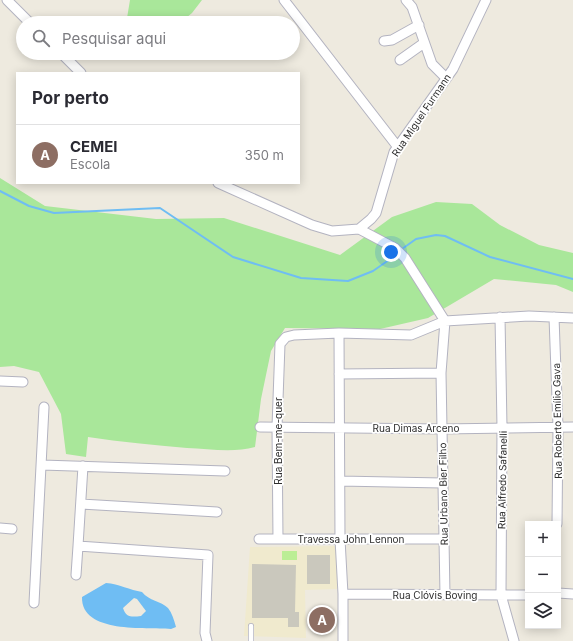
<!DOCTYPE html>
<html lang="pt">
<meta charset="utf-8">
<style>
:root{--surface:#fff;--page:#f7f7f7;--text:#2b2b33;--muted:#7c7c81;--line:#e1e1e2;--accent:#db2777}
body{margin:0;font-family:Inter,sans-serif;background:var(--page);color:var(--text)}
.controls{position:absolute;right:12px;bottom:12px;display:grid;overflow:hidden;border-radius:0px;box-shadow:0 2px 10px #0003}
.controls button{width:36px;height:36px;display:grid;place-items:center;padding:0;border:0;border-bottom:1px solid var(--line);background:var(--surface);color:var(--text);font:20px sans-serif}
.you{position:absolute;left:391px;top:252px;width:14px;height:14px;margin:-10px;border:3px solid #fff;border-radius:50%;background:#1a73e8;box-shadow:0 0 0 6px #1a73e833}
.badge{display:grid;place-items:center;width:26px;height:26px;border-radius:50%;background:var(--accent);color:#fff;font-size:13px;font-weight:700}
.pin{position:absolute;translate:-50% -50%;border:2px solid #fff;box-shadow:0 1px 4px #0006}
.list{margin:0;padding:0;list-style:none}
h2{display:flex;justify-content:space-between;align-items:center;height:52px;margin:0;padding:0 16px;font-size:17px}
h2 small{font-size:13px;font-weight:400;color:var(--muted)}
.list li{display:grid;grid-template-columns:26px 1fr auto;gap:12px;align-items:center;box-sizing:border-box;height:60px;padding:0 16px;border-top:1px solid var(--line)}
.list b{display:block;font-size:15px;white-space:nowrap}
.list p{margin:0;font-size:13px;white-space:nowrap;color:var(--muted)}
.list em{font-size:13px;font-style:normal;color:var(--muted)}
.icon{flex:none;width:22px;height:22px;fill:none;stroke:currentColor;stroke-width:2;stroke-linecap:round;stroke-linejoin:round}
.map{position:relative;flex:none;width:573px;height:641px;overflow:hidden}
.search{position:absolute;background:var(--surface);box-shadow:0 2px 10px #0003;left:16px;top:16px;width:284px;height:44px;display:flex;align-items:center;gap:10px;box-sizing:border-box;padding:0 14px;border-radius:22px;color:var(--muted);font-size:15px}
.panel{position:absolute;background:var(--surface);box-shadow:0 2px 10px #0003;left:16px;top:72px;width:284px;height:112px;border-radius:0px}
.map>svg:first-child{display:block}
.education{fill:#f0eace}
.green{fill:#a9e79a}
.pitch{fill:#bbee95}
.water{fill:#6fbdf3;fill-rule:evenodd}
.lines{fill:none;stroke-linecap:round;stroke-linejoin:round}
.stream{stroke:#6fbdf3;stroke-width:2}
.building{fill:#cac8bd}
.service-casing{stroke:#b3b3c0;stroke-width:6}
.minor-casing{stroke:#b3b3c0;stroke-width:11}
.service{stroke:#fff;stroke-width:4.5}
.minor{stroke:#fff;stroke-width:9}
.labels{text-anchor:middle;dominant-baseline:central;stroke-width:3.5;stroke-linejoin:round;paint-order:stroke}
.street-label{font-size:10px;fill:#2d2d2d;stroke:#fff}
</style>
<div class="map">
<svg width="573" height="641" viewBox="0 0 573 641">
<rect width="100%" height="100%" fill="#eeeadf"/>
<path class="education" d="M337,546V589L305,590L306,638L244,636L250,547Z"/>
<path class="green" d="M130,0H202L192,13L180,23H128L127,18Z
M0,178L45,206L156,219L224,218L340,255L392,217L436,202L472,204L500,225L539,245L573,253V292L556,285L494,279L428,318L380,329L285,328L271,351L261,399L255,447C234,453 209,449 187,448C154,445 121,442 88,437L86,457L66,454L61,414L39,372L14,366L0,367Z"/>
<path class="pitch" d="M282,551H297V560H282Z"/>
<path class="water" d="M106,583C119,584 130,590 142,592C149,601 161,601 168,608C172,613 174,620 176,627L171,629C146,627 81,634 82,597ZM134,598L137,599L146,611L141,616C132,617 126,618 123,608Z"/>
<g class="lines">
<path class="stream" d="M0,191L29,206L54,213L160,208L233,257L301,278L348,281L373,271L396,255
M402,249L416,239L436,235L445,236L490,257L573,279"/>
</g>
<path class="building" d="M307,555H330V584H307Z
M252,564L296,565L295,612H299V627H288V618H252Z"/>
<g class="lines">
<defs>
<path id="service" d="M251,641V626"/>
<path id="minor" d="M7,0L30,23
M284,0L397,146
M406,0L412,7L432,64L446,78
M384,41L392,40L419,25
M61,53L81,73
M400,60L424,43
M218,183L312,225L332,231L359,229L395,248L405,258L445,321
M359,229L371,219L376,213L394,152L453,69L486,0
M500,317L502,427L501,595L514,641
M554,317L558,427L557,524
M445,321L441,373L445,595
M339,333L340,539L343,594V641
M339,374L441,373
M0,381L23,382
M260,427L442,429L573,427
M42,465L225,471
M83,466L78,546L208,555L205,633L207,641
M340,481L442,483
M81,504L217,512
M0,528L12,529
M259,539H444
M278,539L277,427L280,344L286,337L294,335L339,333L411,335L445,321L529,316L573,318
M76,575L78,546
M558,593L573,594
M343,594L528,595
M34,603L44,407"/>
</defs>
<use href="#service" class="service-casing"/>
<use href="#minor" class="minor-casing"/>
<use href="#service" class="service"/>
<use href="#minor" class="minor"/>
</g>
<g class="labels">
<g class="street-label">
<text transform="translate(421 115) rotate(-56)">Rua Miguel Furmann</text>
<text transform="translate(557 421) rotate(-91)">Rua Roberto Emílio Gava</text>
<text x="416" y="428">Rua Dimas Arceno</text>
<text transform="translate(278 441) rotate(-90)">Rua Bem-me-quer</text>
<text transform="translate(502 480) rotate(-89)">Rua Alfredo Safanelli</text>
<text transform="translate(443 494) rotate(-91)">Rua Urbano Bier Filho</text>
<text x="351" y="539">Travessa John Lennon</text>
<text x="435" y="595">Rua Clóvis Boving</text>
</g>
</g>
</svg>
<div class="controls">
<button>+</button>
<button>−</button>
<button><svg class="icon" aria-label="layers" viewBox="0 0 24 24"><path d="M12 4l9 5-9 5-9-5zM3 14l9 5 9-5"/></svg></button>
</div>
<div class="you"></div>
<div class="pin badge" style="left:322px;top:620px;background:#8d6e63">A</div>
<div class="search"><svg class="icon" aria-label="search" viewBox="0 0 24 24"><circle cx="10" cy="10" r="6"/><path d="M15 15l6 6"/></svg>Pesquisar aqui</div>
<section class="panel">
<h2>Por perto<small></small></h2>
<ul class="list">
<li><span class="badge" style="background:#8d6e63">A</span><div><b>CEMEI</b><p>Escola</p></div><em>350 m</em></li>
</ul>
</section>
</div>
